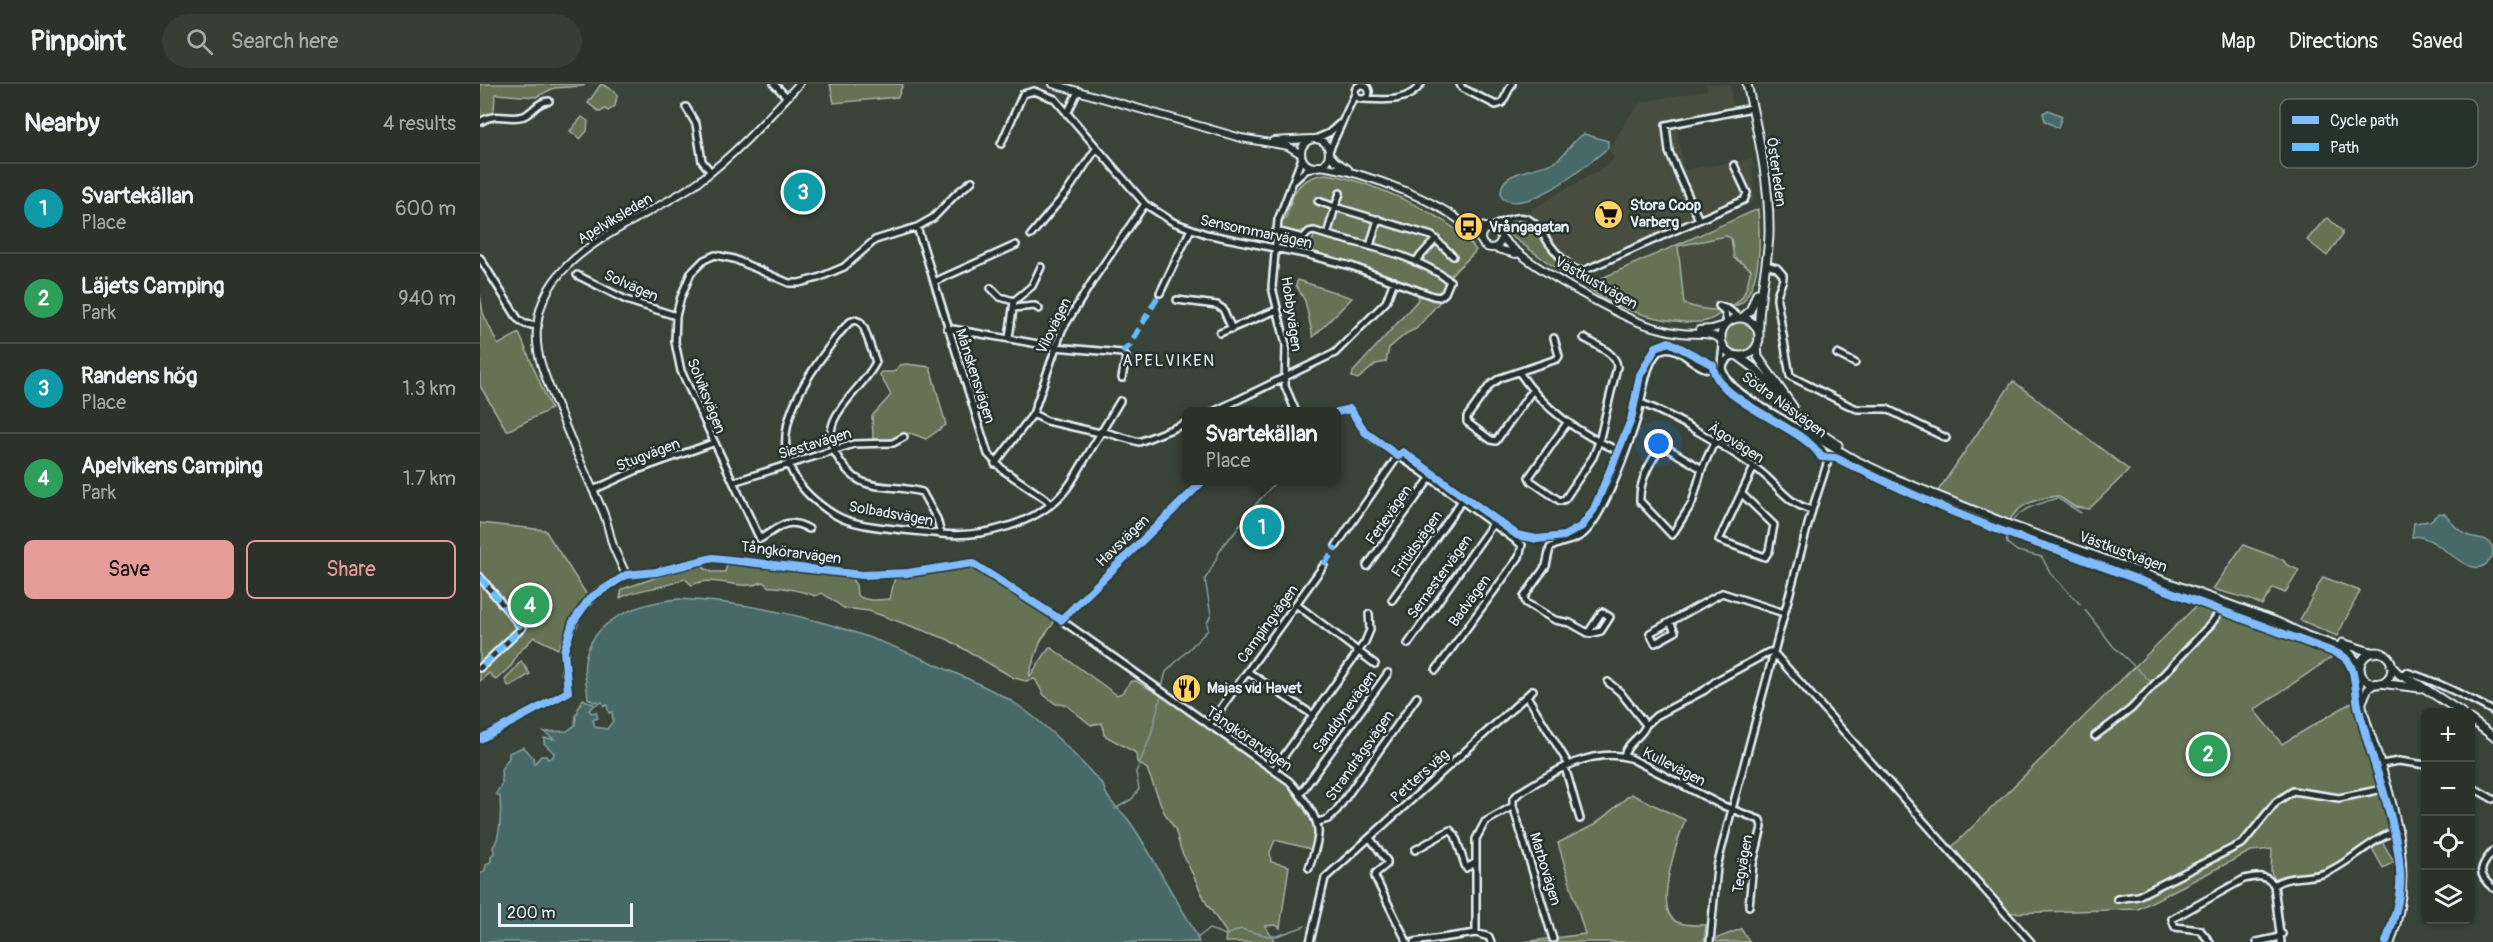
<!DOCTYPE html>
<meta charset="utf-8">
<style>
:root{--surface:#2c322a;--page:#383e36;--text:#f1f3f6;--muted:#a6aaa8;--line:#484d47;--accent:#e69b98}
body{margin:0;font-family:Pangolin,sans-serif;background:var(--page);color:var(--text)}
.controls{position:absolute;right:18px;bottom:18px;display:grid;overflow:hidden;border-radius:9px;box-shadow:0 2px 4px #0004}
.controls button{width:54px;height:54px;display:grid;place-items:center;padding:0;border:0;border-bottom:2px solid var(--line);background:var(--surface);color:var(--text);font:30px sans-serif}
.scale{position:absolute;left:18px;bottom:15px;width:135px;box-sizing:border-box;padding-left:6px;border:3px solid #e8f1f8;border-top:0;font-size:16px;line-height:21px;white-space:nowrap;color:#e8f1f8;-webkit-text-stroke:4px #26332d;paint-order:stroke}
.you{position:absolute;left:1179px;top:360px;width:21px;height:21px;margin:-15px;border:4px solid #fff;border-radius:50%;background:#1a73e8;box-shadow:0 0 0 9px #1a73e833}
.badge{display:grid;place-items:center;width:39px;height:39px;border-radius:50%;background:var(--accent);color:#fff;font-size:20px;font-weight:700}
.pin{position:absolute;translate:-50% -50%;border:3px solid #fff;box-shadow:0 2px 6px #0006}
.popup{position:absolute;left:702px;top:323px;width:159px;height:78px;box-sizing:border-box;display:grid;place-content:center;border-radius:9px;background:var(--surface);filter:drop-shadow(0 2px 4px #0005);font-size:20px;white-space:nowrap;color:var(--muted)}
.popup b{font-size:22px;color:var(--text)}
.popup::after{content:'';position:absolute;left:50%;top:100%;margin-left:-12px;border:12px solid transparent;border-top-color:var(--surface)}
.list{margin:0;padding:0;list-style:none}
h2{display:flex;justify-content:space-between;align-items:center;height:78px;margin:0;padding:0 24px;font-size:26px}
h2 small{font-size:20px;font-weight:400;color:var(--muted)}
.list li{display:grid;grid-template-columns:39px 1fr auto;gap:18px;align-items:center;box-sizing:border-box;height:90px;padding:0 24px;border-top:2px solid var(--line)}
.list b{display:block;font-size:22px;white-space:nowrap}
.list p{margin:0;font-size:20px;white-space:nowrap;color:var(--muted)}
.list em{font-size:20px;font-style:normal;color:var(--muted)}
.actions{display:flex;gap:12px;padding:18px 24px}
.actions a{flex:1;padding:14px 0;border:2px solid var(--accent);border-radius:9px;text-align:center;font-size:21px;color:var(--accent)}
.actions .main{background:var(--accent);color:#111}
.icon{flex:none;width:33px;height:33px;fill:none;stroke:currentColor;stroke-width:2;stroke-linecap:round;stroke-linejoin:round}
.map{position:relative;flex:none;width:2013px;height:858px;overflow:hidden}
header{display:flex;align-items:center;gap:36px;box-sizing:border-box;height:84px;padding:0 30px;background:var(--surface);border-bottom:2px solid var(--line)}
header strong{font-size:28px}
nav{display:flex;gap:33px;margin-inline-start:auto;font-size:21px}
.search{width:420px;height:54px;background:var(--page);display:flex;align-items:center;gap:15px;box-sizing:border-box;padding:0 21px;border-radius:33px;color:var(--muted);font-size:22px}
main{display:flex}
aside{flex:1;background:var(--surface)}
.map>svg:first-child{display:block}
.built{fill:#484e40}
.green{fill:#657253;stroke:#a6b2a6;stroke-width:1.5;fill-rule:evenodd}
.water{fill:#466b69;stroke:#87a1a2;stroke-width:1.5}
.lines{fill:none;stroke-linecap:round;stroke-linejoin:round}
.stream{stroke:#87a1a2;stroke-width:1.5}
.minor-casing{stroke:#e8f1f8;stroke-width:10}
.tertiary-casing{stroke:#e8f1f8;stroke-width:10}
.secondary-casing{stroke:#e8f1f8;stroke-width:11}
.minor{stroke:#26332d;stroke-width:5}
.tertiary{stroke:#26332d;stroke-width:6}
.secondary{stroke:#26332d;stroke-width:7}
.quiet{stroke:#66bdfb;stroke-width:6;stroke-dasharray:12 6;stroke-linecap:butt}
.cycleway-casing{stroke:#26332d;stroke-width:11}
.cycleway{stroke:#80bcff;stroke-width:8}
.labels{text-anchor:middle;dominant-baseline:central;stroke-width:5;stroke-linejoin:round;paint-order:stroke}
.street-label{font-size:15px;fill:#e8f1f8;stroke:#26332d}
.poi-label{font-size:15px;font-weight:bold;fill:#e8f1f8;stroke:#26332d;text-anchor:start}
.neighbourhood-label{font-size:16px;letter-spacing:1.5px;fill:#e8f1f8;stroke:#26332d}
.key{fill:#26332d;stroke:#606c6a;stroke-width:1.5}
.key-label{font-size:16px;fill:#e8f1f8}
</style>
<header>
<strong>Pinpoint</strong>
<div class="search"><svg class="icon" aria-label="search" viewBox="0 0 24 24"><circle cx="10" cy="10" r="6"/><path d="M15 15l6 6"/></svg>Search here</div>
<nav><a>Map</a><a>Directions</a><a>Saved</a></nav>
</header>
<main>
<aside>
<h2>Nearby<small>4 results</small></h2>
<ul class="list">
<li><span class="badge" style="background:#0f9aa8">1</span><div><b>Svartekällan</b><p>Place</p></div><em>600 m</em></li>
<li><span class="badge" style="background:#2e9e5b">2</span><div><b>Läjets Camping</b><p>Park</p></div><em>940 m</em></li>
<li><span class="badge" style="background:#0f9aa8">3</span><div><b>Randens hög</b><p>Place</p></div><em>1.3 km</em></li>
<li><span class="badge" style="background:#2e9e5b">4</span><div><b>Apelvikens Camping</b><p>Park</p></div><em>1.7 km</em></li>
</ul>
<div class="actions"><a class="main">Save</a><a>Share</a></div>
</aside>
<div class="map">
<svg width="2013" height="858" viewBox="0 0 2013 858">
<rect width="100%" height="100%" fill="#3a4338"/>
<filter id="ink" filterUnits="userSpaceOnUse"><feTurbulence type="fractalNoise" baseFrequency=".0167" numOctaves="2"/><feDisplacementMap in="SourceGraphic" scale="12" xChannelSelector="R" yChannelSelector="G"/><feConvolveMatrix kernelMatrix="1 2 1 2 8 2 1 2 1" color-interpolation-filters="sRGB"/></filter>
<g filter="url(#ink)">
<path class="built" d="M1226,0H1250L1254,32L1197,43L1204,86L1272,75L1274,117L1104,191L1089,185L1075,174L1048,138L1052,125L1129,80L1134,74L1129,66L1150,31L1162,18L1227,6Z
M1247,152L1251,154L1254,161V174L1272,185L1262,213L1252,221L1230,228L1204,220L1198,162Z"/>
<path class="green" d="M0,0H105L103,2L74,4L56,13L15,10L14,28L0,35Z
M121,0L135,7L137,12L135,22L128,27L125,25L120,28L108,19Z
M350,0H423L418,13L354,19Z
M102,33L108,37L107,47L100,55L90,47Z
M846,90C886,95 973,132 996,166C987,180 958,193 963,214L936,245L927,249L909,264L906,278L896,280L878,295L872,293L873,288L937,217L939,211L906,196L833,177V171L817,165V159L830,161L834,153L830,145L817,148L798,143L799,138L806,134C813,108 817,94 846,90Z
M1278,125C1280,154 1282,190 1265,215C1262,221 1256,221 1250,223C1241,227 1236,235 1226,237C1196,243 1126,225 1106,201ZM1246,152L1251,154L1254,174L1271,185C1269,193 1267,206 1262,213C1248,232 1223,226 1204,220L1198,162Z
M1848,134L1862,147V151L1847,172L1827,156L1845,135Z
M1035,136C1064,132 1071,196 1105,189L1103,196L1094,197L1031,152L1025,145Z
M818,196L872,214L833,253L825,217L816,201Z
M0,211L3,229L18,261L39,249L71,325L27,347L0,302Z
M1243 252a17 17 0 1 1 34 0a17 17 0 1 1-34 0Z
M427,280L450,283L466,341L446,355C424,346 432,349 413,355C408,357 398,355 393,355L392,332L411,311L400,291L401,288H414L420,281Z
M1533,297L1649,386L1609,425L1595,423L1578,412C1559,414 1539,419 1530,436L1458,407Z
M0,439L65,446L107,511L93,532L78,565L54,553L37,570L32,581L16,596L9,589L0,597Z
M1763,461L1803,476L1807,481L1819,486L1805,509L1793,504L1782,521L1769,515L1733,505Z
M248,477L371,494L376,501L377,511C386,518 399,516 410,515L415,493H433L492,483L505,489L573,536V540L561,556L549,590L550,592L570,563L637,611L642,609L651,597H656L684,613L807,700L833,739L840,764L839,770L827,764L795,756L790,768L791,778L809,782L800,844L796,841L785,842L795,858H745L746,848L727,820L701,766L695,745L684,728L667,685L657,678L656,669L624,651L622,639L611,641L586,621L576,620L564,611L555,595L546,597L534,594L467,555L389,527L364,524L342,509L335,512C327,508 297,502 289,503L283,498C260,508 233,490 212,501L204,494C188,505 159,503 140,514L142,505L222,478L224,484L232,488H245Z
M1843,493L1880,507L1857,552L1820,536Z
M1718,520L1855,571L1774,626L1802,660L1872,618L1875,619L1913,743L1911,746L1875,767L1857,781L1837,790L1795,796L1791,788L1792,765L1771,767L1658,825L1528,829L1471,764Z
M41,577L50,590L29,603L25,596Z
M1151,710L1205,736C1198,755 1172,827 1197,838C1206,842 1217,841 1226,841L1224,858H1044L1105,850L1078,759L1114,741Z
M1902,757L1914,778L1903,784L1891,762Z
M1261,845L1270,858H1237L1235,855Z"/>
<path class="water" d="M1568,26L1582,32L1578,44L1565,37L1563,29Z
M1104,50L1128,57V64C1108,80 1048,132 1022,114C1014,84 1061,88 1077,76C1087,69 1092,56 1104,50Z
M1959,429L1965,430C1969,434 1972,440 1977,444C1981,447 1987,452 1993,453C2003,455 2013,454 2013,470C2012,476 2006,481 2001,483C1982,489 1953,447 1932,453L1934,439L1950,437Z
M198,515C294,519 379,545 466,585C490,596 515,606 536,620C569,642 596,672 623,701C629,720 636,721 647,734C666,759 680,790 697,817C705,831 714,842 719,858H0V790L5,786L6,781L11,777V772L14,769L13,763C21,753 21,727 20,713L16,710L22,699L21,685L29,674V669L43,663L53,673L54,680L61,672H66L68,675L73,673L74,669L64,659V654L74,655L64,648L87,647L95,641L96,630H98V625L103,615L115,621L109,626L112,629L116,628L118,634L113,636L115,643L127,645L133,637L132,628L129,629L127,621L124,622L122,618L117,620L118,617L114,618L108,614C107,599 102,586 106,571C116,533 163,518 198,515Z"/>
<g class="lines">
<path class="stream" d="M1532,437C1545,422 1560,420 1577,414L1601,429
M1528,448V444
M1526,452L1527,459L1537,467L1562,473L1570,489L1600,520
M1605,526L1633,562L1671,598
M682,603L686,588L728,546L727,539L731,531L725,495C733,484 736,473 742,463C746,455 755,452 758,443L786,408L798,396
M635,725L652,715L659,705L656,688L671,651L681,612
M717,854L729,845L746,851L761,845L788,852H797L825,842"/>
<defs>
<path id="minor" d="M294,0L307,13
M980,0L982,4L1016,21L1022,19L1032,0
M875 8a7 7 0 1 1 14 0a7 7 0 1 1-14 0Z
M884,15C904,16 928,19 941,0
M206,23L216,40L222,77L231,88
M587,30L598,7
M0,38C17,27 28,37 44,32C53,28 58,17 69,17
M835,55L849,49L859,40
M521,60L543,10L554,7L575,15L665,120L693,138L726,150L829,171L871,182L953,212L960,213L965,209L970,197C932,168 879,161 834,147L829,148L823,154L796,147
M849,67L875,10
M814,97L826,86L836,83
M838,117L855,123L860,109
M1219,136L1189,68L1186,41L1272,24
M437,143L508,370L523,386L567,416L570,420
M1011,144C1061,114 1055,154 1087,179C1092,184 1096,187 1103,187L1264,116L1267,109L1254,81
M1020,150L1028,137
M551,151L587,108L616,65
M847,151L855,123L952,152L973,172
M890,162L898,135
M0,174L38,235L45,240L58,242
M935,178L956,155
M1286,181L1297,184L1303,191C1304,200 1296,206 1297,216L1310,292L1368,321L1377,325H1407L1466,354
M97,191L146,216L196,232
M454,198L536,161
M511,204L520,213L534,217
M680,209L711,145
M697,216L737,221L743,225L752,245
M1239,222L1248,225L1260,234
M1240,223L1245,229L1247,239
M533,224L555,222L559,225
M467,244L575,263L642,269L646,273L642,294
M740,249L797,226
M529,254L534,217L552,202L561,183
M1357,270L1375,279
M1242,284L1247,275L1255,271
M1039,288C1064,326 1102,352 1144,369
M1052,307L1016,357L1011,356L987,338V333L1010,301L1020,294L1077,275L1079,272L1074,254
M1161,319C1196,333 1246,363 1277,385C1298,400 1305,419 1332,426
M733,328L855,269L906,218L914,197
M816,328L805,302L806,261L792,203L798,136L822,74
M857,328L870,325L885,348L892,354L941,387L1042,461L1039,473L956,586
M553,330L567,337L620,349
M1087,339L1049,393L1051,397L1080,417L1085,415L1113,373L1119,358L1137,283C1137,269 1115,261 1104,254
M621,347L659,358L707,339
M515,380L553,330L582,246L615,193L665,120
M1222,385L1182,361C1171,377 1159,396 1160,417L1192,451L1212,419L1222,385L1234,359
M253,398L374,360L413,359L424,353
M113,406L157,386L233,359
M1262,410L1294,441L1289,467L1285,473L1239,456L1274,383
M329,445C307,432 300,443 280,455L201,287L195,258L196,232L201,213L211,189L224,176L235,171L254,175L309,199H319L338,194L364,183L395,156L437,143L453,134L476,110L492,97
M461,450L457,435L442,408C401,397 381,414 355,369C347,356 351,338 360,326C371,309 388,295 396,278L384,244L380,238L375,236L370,238C360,247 352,259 344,270C312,314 283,368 331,413C340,421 350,429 361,434C385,445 433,446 461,450C501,454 557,440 584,408C592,399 598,387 604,377C616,357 628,337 640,317
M856,462L918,372
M887,482L951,393
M0,493L42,544L0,584
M912,516L981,418
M817,521L895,580
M581,536L724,396
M1190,538L1195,548L1175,559L1170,549L1242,509L1304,529
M1108,549L1122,528L1130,533L1121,547L1110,550L1108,549L1090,539L1075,536L1046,519L1044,513L1066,482L1070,464C1079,457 1093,458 1103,450C1124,433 1150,358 1158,331C1162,316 1166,269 1184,265C1202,260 1217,292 1242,285
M928,560L1012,441
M85,588V561L97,531L115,510L146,491L176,488L233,474L382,491L428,489L492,479L581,536L809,697C816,704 821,712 827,720C845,747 838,755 829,784
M768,588L833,631
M1921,592L1926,588C1956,597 1985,612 2013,627
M1128,598L1140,608L1166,641C1162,653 1147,658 1144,672
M1047,612L1089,681
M729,641L844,481
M1166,641L1176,632L1225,606L1236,597L1289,568H1293L1551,858
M1615,652L1651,625L1731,540L1746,519
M1901,680L1919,677L1946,681
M1085,683L1100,735
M794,686L885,558L890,546L889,530
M1990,702L2013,715
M820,710L908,589
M1033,722V715L1039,709C1070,690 1111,662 1150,674L1241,721L1280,736L1282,743L1273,780L1269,822
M1033,722L1073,855
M838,738L848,735L857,726L937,613
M890,754L907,777V780L896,789L895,793L927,858
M935,766L970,746L975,751L986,784L995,779
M2013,767C2001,782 1995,789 2013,804
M1794,801C1807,791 1829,795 1845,789C1871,779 1890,755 1919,746
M1794,801L1801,858
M1637,815L1658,812L1763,759L1796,718L1813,707L1859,714L1908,704
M830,858L845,794L1053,606
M934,858L996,849
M1011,858L1009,853L996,849V755L1005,738L1033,722
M1230,858L1237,783L1243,759L1332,426L1348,377C1341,342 1249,319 1242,284C1240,276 1243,268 1243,261
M1730,858L1720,846L1695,843L1692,835L1764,795C1777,792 1785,790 1794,801
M1777,858L1796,854L1802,850"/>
<path id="tertiary" d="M573,0L761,54L808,62L821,70
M821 69a14 14 0 1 1 28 0a14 14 0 1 1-28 0Z
M793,57L831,55
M849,70L855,77L868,85
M838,82C882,86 976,121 1002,158
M987,139L1009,144
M1001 154a10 10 0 1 1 20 0a10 10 0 1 1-20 0Z
M1021,152C1038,176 1140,234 1170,242C1180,245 1191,248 1201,249C1214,251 1231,247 1241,256
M1014,164L1036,170
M1219,246L1232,245L1245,241
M146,491C142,481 137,472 133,462C129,449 127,435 121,423C105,389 90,354 76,319C69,302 61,285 58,267C43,171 157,142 218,98C256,70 287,35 319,0
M1881,588C1877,616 1888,642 1897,668C1917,731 1935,793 1911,858
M1883,617L1888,605L1896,599"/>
<path id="secondary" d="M1267,0C1278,49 1290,99 1289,150C1288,184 1277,216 1279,250
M1241 253a19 19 0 1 1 38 0a19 19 0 1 1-38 0Z
M1262,234L1270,227L1277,209
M1277,262L1278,273L1313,323
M1258,272L1277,286L1329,346L1344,358L1375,376L1411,393L1527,440L1797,538L1827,552L1867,566L1880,581
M1333,344L1358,361
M1862,559L1894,569
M1880 584a16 16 0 1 1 32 0a16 16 0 1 1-32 0Z
M1911,582L1920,591L1938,600L1981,628
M1900,599L1940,604
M1990,635L2013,652"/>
</defs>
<use href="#minor" class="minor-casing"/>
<use href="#tertiary" class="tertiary-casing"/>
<use href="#secondary" class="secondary-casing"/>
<use href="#minor" class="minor"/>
<use href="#tertiary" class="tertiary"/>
<use href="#secondary" class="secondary"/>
<path class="quiet" d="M642,269L650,261L680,209
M844,481L856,462
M0,493L42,544L0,584"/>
<defs>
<path id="cycleway" d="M857,328L870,325L885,348L918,372L923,368L1037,451L1057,455L1084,452L1102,442L1114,425L1151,336L1160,291L1176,263L1189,258L1233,281C1234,318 1325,342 1341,373L1356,374C1428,409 1501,443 1578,466L1861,571C1878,581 1874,609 1879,626C1892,680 1916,731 1920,786C1922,811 1914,835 1906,858
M0,655L88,608L84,567L93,538L110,514L146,491L176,488L233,474L382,491L428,489L492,479L581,536L724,396"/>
</defs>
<use href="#cycleway" class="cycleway-casing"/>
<use href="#cycleway" class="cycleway"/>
</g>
</g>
<defs>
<symbol id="supermarket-disc" viewBox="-11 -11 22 22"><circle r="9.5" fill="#ffd166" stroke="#26332d"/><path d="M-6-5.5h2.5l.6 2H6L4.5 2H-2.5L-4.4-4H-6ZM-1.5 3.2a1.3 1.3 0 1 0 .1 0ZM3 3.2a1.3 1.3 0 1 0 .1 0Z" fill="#111"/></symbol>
<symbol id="bus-disc" viewBox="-11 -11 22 22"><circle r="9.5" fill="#ffd166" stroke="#26332d"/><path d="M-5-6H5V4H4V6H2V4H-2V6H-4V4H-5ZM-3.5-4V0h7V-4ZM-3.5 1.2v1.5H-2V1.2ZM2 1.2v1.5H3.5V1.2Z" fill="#111"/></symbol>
<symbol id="restaurant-disc" viewBox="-11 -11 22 22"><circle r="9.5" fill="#ffd166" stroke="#26332d"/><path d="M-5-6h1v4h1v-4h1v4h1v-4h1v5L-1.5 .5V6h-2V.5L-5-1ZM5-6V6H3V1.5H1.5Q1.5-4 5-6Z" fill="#111"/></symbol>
</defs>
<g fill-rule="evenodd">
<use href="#supermarket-disc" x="1112" y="114" width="33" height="33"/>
<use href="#bus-disc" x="972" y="126" width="33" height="33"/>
<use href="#restaurant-disc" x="690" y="588" width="33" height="33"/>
</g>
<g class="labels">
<g class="street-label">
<text transform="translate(1296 88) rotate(82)">Österleden</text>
<text transform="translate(135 135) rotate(-31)">Apelviksleden</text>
<text transform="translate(776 148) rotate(12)">Sensommarvägen</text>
<text transform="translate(1116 199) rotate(29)">Västkustvägen</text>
<text transform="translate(151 202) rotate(24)">Solvägen</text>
<text transform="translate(811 230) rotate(82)">Hobbyvägen</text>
<text transform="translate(574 242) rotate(-64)">Vilovägen</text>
<text transform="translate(495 292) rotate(72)">Månskensvägen</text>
<text transform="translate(226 312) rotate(68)">Solviksvägen</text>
<text transform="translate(1304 321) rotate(36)">Södra Näsvägen</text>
<text transform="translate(1256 359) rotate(32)">Ägovägen</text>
<text transform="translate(335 360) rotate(-17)">Siestavägen</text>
<text transform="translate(168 371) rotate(-21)">Stugvägen</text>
<text transform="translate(411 430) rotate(10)">Solbadsvägen</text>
<text transform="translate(909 431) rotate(-55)">Ferievägen</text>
<text transform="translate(643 457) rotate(-44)">Havsvägen</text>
<text transform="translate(937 460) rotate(-55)">Fritidsvägen</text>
<text transform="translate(1643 468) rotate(20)">Västkustvägen</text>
<text transform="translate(311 469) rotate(7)">Tångkörarvägen</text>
<text transform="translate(960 493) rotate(-54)">Semestervägen</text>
<text transform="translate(990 517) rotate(-54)">Badvägen</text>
<text transform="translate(788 540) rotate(-54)">Campingvägen</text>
<text transform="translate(865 628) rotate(-54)">Sanddynevägen</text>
<text transform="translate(769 655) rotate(35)">Tångkörarvägen</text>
<text transform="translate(880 672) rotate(-55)">Strandrågsvägen</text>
<text transform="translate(1194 683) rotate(27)">Kullevägen</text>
<text transform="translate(940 692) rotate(-42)">Petters väg</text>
<text transform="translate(1263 780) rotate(-80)">Tegvägen</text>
<text transform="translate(1065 785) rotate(73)">Marbovägen</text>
</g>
<g class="poi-label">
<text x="1150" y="121">Stora Coop<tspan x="1150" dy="17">Varberg</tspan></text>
<text x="1009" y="143">Vrångagatan</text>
<text x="727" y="604">Majas vid Havet</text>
</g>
<g class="neighbourhood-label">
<text x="689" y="277">APELVIKEN</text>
</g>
</g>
<rect x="1800" y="15" width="198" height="69" rx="9" class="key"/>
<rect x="1812" y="32" width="27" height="8" fill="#80bcff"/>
<rect x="1812" y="59" width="27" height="8" fill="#66bdfb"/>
<g class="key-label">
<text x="1850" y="42">Cycle path</text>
<text x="1850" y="69">Path</text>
</g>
</svg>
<div class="controls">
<button>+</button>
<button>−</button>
<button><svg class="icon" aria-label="locate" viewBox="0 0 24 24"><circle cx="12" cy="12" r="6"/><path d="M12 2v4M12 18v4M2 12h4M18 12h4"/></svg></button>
<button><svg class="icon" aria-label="layers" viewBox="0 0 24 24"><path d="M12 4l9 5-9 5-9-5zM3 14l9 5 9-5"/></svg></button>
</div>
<div class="scale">200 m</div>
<div class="you"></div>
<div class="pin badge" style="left:782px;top:443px;background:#0f9aa8">1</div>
<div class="popup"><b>Svartekällan</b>Place</div>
<div class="pin badge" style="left:1728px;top:670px;background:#2e9e5b">2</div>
<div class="pin badge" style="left:323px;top:108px;background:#0f9aa8">3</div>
<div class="pin badge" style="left:50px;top:521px;background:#2e9e5b">4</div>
</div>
</main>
